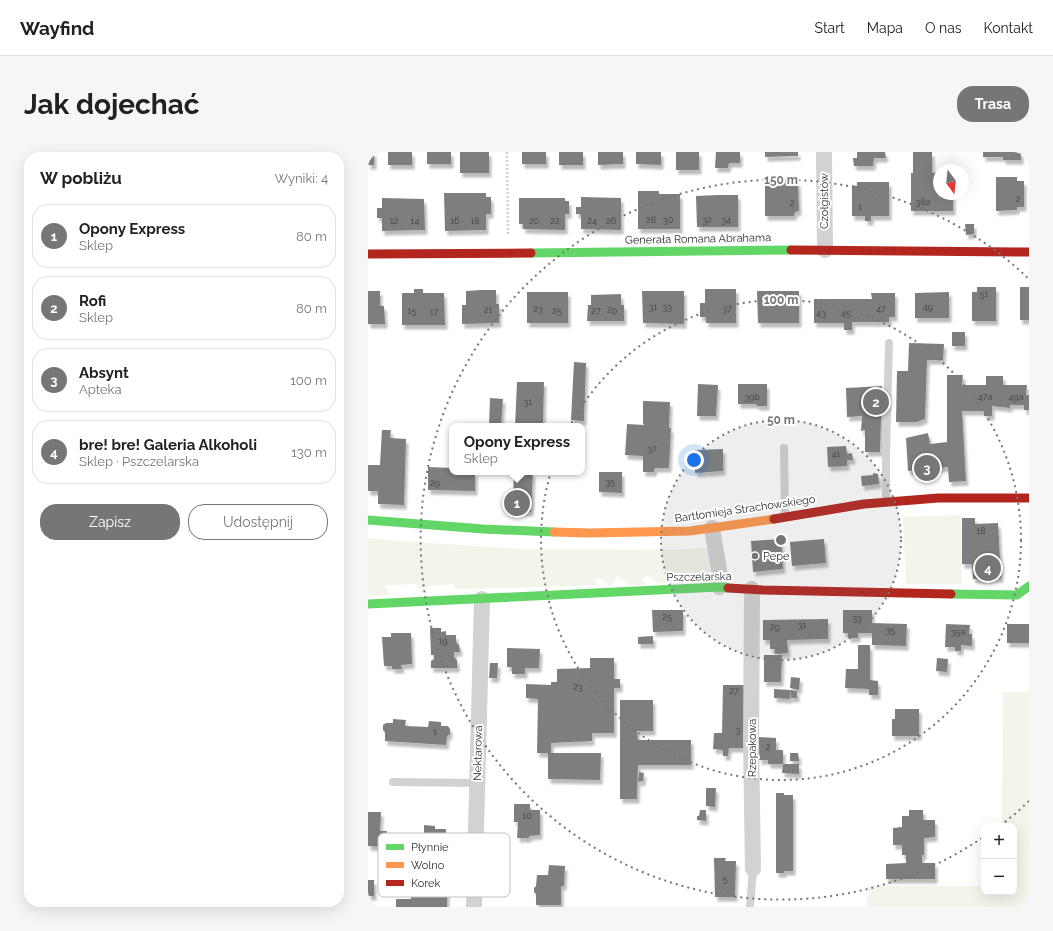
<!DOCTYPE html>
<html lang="pl">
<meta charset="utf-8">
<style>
:root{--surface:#fff;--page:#f6f6f6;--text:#202124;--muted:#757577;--line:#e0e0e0;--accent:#767676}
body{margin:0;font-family:Raleway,sans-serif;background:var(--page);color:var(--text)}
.controls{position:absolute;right:12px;bottom:12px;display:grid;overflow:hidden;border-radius:8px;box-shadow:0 4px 16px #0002}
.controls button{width:36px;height:36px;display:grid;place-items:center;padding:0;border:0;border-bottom:1px solid var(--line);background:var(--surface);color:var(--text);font:20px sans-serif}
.compass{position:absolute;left:565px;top:12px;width:36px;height:36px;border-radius:50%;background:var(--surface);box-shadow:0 4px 16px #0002;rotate:165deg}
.you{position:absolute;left:326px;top:308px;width:14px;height:14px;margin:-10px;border:3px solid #fff;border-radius:50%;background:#1a73e8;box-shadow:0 0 0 6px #1a73e833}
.badge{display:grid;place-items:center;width:26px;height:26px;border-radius:50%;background:var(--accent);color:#fff;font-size:13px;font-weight:700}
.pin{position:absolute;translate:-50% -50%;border:2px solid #fff;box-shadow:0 1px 4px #0006}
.popup{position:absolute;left:81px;top:271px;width:136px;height:52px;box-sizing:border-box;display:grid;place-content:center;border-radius:8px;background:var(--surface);filter:drop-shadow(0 1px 3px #0005);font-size:13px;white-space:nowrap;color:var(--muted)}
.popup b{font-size:15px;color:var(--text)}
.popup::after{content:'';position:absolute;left:50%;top:100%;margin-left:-8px;border:8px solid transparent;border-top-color:var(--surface)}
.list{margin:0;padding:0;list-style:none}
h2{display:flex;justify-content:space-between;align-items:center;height:52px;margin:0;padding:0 16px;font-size:17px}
h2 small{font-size:13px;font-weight:400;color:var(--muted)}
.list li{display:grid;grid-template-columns:26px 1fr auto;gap:12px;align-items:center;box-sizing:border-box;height:64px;margin:0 8px 8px;padding:0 8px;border:1px solid var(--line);border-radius:16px}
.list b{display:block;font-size:15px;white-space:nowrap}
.list p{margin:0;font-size:13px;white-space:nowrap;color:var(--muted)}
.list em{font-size:13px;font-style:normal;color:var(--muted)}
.actions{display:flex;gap:8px;padding:12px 16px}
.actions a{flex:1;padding:9px 0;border:1px solid var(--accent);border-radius:16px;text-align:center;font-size:14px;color:var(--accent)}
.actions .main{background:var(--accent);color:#fff}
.map{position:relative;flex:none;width:661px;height:755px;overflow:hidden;border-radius:16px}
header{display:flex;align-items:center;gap:24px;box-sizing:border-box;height:56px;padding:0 20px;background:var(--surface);border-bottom:1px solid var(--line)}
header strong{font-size:19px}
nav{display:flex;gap:22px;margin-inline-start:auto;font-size:14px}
.intro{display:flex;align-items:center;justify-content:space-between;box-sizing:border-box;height:96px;padding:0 24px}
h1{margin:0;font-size:28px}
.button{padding:10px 18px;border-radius:16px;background:var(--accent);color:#fff;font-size:14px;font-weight:700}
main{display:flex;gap:24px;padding:0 24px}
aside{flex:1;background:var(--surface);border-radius:16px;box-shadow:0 4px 16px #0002}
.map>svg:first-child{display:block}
.green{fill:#f1f5ea}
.building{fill:#7e7e7e;filter:url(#shadow)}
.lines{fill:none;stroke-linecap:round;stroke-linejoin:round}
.path{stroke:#d2d2d2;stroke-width:2.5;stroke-dasharray:2 2;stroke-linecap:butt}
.lane{stroke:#d2d2d2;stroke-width:8}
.street{stroke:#d2d2d2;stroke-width:16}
.fast{stroke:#63d668;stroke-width:9}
.slow{stroke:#ff974d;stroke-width:9}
.jam{stroke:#b3261e;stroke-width:9}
.ring{fill:none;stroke:#767676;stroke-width:2;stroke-dasharray:2 4}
.poi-dot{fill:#767676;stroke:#fff;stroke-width:1.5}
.labels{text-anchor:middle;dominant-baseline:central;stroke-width:4;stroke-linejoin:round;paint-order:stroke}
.number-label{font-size:9px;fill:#414141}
.street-label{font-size:11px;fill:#2d2d2d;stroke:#fff}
.poi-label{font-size:11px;fill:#2d2d2d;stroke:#fff;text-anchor:start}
.key{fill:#fff;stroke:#c0c0c0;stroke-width:1}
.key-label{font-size:11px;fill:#2d2d2d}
.centre{fill:#767676;stroke:#fff;stroke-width:2}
.ring-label{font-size:12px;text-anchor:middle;font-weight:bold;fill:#767676;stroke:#fff;stroke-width:4;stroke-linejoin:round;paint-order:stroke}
</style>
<header>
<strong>Wayfind</strong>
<nav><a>Start</a><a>Mapa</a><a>O nas</a><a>Kontakt</a></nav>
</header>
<div class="intro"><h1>Jak dojechać</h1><a class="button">Trasa</a></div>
<main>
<aside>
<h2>W pobliżu<small>Wyniki: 4</small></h2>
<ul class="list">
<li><span class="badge">1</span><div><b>Opony Express</b><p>Sklep</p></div><em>80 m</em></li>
<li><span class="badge">2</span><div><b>Rofi</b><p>Sklep</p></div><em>80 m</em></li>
<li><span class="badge">3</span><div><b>Absynt</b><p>Apteka</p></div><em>100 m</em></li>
<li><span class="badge">4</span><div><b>bre! bre! Galeria Alkoholi</b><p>Sklep · Pszczelarska</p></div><em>130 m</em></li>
</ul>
<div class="actions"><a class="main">Zapisz</a><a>Udostępnij</a></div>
</aside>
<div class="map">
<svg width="661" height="755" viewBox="0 0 661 755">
<defs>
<filter id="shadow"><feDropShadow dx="2.5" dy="4.5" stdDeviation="1" flood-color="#0004"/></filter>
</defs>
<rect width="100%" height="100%" fill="#fff"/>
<path class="green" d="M593,363L594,432H538L535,365Z
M0,386L31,389L153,397L305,398L338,396L340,400L342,420L336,427L311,430L301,421L297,426L301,430L292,432L278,423L274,428L278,432L263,434L249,424L243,435L230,425L226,429L230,433L93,437H86V432L61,434L55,440L47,432L17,433L22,443L0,444Z
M635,540H661V755H499L500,734H616V740H646V674H634Z"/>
<path class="building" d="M0,0H6V13H0Z
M20,0H44V13H20Z
M59,0H83V12H59Z
M92,0H121V21H92Z
M154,0H178V12H154Z
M191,0H215V13H191Z
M230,0H255V12L230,13Z
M268,0H293V13L268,12Z
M308,0H331V18H308Z
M348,0H372V11H361L360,16H347Z
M397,0H430V4L397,5Z
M489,0H517L518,6H506L505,14H486L485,6H489Z
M545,0H564V21L571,20V42H585V59H543V21H545Z
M615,0H653V8H635V5H615Z
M628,25H649V29H656V55H649V58L628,59Z
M397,26H427V30H430L431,59L427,60L426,64H397Z
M489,30H521V64H503V69H497V64H484V33L489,34Z
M270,39H291V42H312V77H270Z
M76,41H118V45H123V62H118V78L77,79Z
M349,43H370V75H329L328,44Z
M213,45L253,46V78L213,77V62H208V55H213Z
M14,46L56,47L57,78L14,79V66H9V56H14Z
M151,46H197V49H201V62H197V78L155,77V72H151Z
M597,72H606V82L598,83Z
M609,135H628V169H604V140H609Z
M652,135H661V168H652Z
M46,137H55V141H76L77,173H34V141H46Z
M337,137H368V171H338V165H332V151H337Z
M113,138H128V152H131V171L94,172V153H98V139Z
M0,139H12V154H16L17,172H0Z
M274,139H316V172L275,171Z
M389,139H431V171H390Z
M159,140H200V171H159Z
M581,140V166H547V141Z
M503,141H527V165H521V170H484V178H476V171H446V147H504Z
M253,142V153H256V169H219L220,153H223V143Z
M584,180H597V194H584Z
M541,191L576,192L575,208H559L557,267L549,270H528L529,219H540Z
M206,210L218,211L216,269L203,268Z
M579,223H595L594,233H618V224H635V233H659L658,243H661V258H656V253H642V256L624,254V264H616V259H594L598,329L581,330L580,315L540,319L538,286L560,281L562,292L579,290Z
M149,230H176L175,274H147Z
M330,232L350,233L348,264H329Z
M370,232H399V254H389L388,252H370Z
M514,234L512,300H497V278L493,279L494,264L479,265L478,236Z
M122,246L135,247L133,274H121Z
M275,249L302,250L301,276H303L301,316H287L286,320H275V304L257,303L259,272L276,273L275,271Z
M14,278H23L22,286L38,287L36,353L10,352V339H0V313H12Z
M478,294L479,302L484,301L485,308H479V314L460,315L459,295Z
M355,297V319L327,321L326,298Z
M60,315L84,316V320H107V339L60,338Z
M146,320H165L163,360L139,359V345H145Z
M231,320H254V341L231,340Z
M505,321L510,322L511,332L494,334L493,324L505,323Z
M594,366H607V372L630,371L633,426L605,427L604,412H594Z
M413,387L415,417L385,420L383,389Z
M456,387L458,411L424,414L422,390Z
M284,458H315V479L285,480Z
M475,458H504V471L539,472L538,494L504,493V481H490V486H480V481H475Z
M460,467V487L419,488L420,501L407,502V497H402V488H395V468Z
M578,472L602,473L601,482H604V494L593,493V499H587V495H577Z
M639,472H661V491H639Z
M62,476H73V480L78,479V483H88V490L91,493L92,500H86V505L89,508V516H63V509L66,507V503H63Z
M23,481H43L44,512L33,513L34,517H24V514H16L14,485H23Z
M285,484V492H270V485Z
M490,493H502V528L510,529V543H501V537L477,536L478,517H490Z
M139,496L172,497L171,516H157V522H144V515H139Z
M396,503H414L413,530H396Z
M222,506H246V527H252V536H246V581H224V589L183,591V601H233L232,628L180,627V601H169L170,547L158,546V532L183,533V530H189V517L222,516Z
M569,506L580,507L579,520L568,519Z
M122,511H130L129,526H121Z
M423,525L432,526L431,538L422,536Z
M355,533H377V596H361L360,604H355V598L345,597L346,581H354Z
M406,537L423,538L422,547L406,546Z
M423,538L429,539V546H423Z
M252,548H285V579H269L270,588H323V613H270L269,647H252Z
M527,557H551V584H524V567H527Z
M25,567L38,568L37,574L60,575L61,569L73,570V574H80L82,577V582L79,584L78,593L17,589V580L15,578V573L18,571H25Z
M391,585L408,586V598H415V612H400V608H391Z
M422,601H430L431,609H422Z
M415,612H431V622L414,621Z
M271,620L276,621L275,629L270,630Z
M338,636H348L347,655L338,654Z
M408,641H416V643H425V719H416V721H408Z
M146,652H162V658H172V683L161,684V686H149L150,670H146Z
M332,658H338V669L329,668V664H331Z
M541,658H555V668H567V685L556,686V703H554V711H567V727H518V712L538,711V703H534V693H525V676L534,675V664H541Z
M0,660H13L12,679H19V686H14V695L0,694Z
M56,673L67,674V677H78V698H80V709L60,708V699H50V681H56Z
M346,706H358L357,709H368L367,745H347Z
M181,713L197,714L196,734H193V753H168V742L166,740V736L168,734L169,723H180Z
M0,728H6V744H0Z
M43,737H79V755H28V747H43Z"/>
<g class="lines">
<path class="path" d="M139,0L140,83"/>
<path class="lane" d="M416,296L417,364
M518,349V302L521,191
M25,630L109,631
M382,755L385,717"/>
<path class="street" d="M456,0L457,98
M344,376L352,424L351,435
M384,437L383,588L385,717
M106,755L114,447"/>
<path class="fast" d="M163,101L423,98
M0,368L115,377L186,380
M583,442L649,443L661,434
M0,452L351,435L360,436"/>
<path class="slow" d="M186,380L221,381L322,379L406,367"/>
<path class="jam" d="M423,98L661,100
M0,102L163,101
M406,367L496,352L570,346H661
M360,436L395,438L583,442"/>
</g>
<circle cx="413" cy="388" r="120" fill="#767676" fill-opacity=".12"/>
<g class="ring">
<circle cx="413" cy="388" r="120"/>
<circle cx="413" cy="388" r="240"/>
<path d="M661 649A360 360 0 0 1 632 674M614 686A360 360 0 1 1 661 127"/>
</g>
<circle class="poi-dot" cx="387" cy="404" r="4"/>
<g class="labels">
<g class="number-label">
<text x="650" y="47">2</text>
<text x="555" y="50">38a</text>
<text x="424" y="51">2</text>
<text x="492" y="55">1</text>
<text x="283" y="68">28</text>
<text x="300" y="68">30</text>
<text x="339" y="68">32</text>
<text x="358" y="68">34</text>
<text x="26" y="69">12</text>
<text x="47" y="69">14</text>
<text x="87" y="69">16</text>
<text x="107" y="69">18</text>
<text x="166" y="69">20</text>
<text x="187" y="69">22</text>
<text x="224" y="69">24</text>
<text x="243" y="69">26</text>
<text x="616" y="142">51</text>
<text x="285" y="155">31</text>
<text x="299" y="155">33</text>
<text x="560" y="155">49</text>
<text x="170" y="157">23</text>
<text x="359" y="157">37</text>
<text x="513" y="157">47</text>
<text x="120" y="158">21</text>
<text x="244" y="158">29</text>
<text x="44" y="159">15</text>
<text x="189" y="159">25</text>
<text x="228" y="159">27</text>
<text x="66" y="160">17</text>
<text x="453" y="161">43</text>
<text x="478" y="161">45</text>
<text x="384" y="245">39b</text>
<text x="617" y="245">47a</text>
<text x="648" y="245">49a</text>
<text x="160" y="250">31</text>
<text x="284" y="297">37</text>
<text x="468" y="302">41</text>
<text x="242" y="330">35</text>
<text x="67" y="331">29</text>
<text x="613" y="379">18</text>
<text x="299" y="465">25</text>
<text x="489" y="466">33</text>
<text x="434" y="473">31</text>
<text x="407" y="475">29</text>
<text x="522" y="478">35</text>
<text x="590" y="480">35a</text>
<text x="75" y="489">19</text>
<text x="210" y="535">23</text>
<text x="366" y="539">27</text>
<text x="370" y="578">3</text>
<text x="67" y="580">1</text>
<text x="400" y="595">2</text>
<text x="159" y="664">10</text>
<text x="357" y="727">5</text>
</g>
<g class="street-label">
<text transform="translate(456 49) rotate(-90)">Czołgistów</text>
<text transform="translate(330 87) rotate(-1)">Generała Romana Abrahama</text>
<text transform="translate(377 357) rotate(-8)">Bartłomieja Strachowskiego</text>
<text transform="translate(331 425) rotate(-1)">Pszczelarska</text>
<text transform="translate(384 596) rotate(-90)">Rzepakowa</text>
<text transform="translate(110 601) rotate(-89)">Nektarowa</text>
</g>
<g class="poi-label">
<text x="395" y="404">Pepe</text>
</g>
</g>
<rect x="10" y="681" width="132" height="64" rx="6" class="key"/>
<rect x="18" y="692" width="18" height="6" fill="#63d668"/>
<rect x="18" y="710" width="18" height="6" fill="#ff974d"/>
<rect x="18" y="728" width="18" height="6" fill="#b3261e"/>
<g class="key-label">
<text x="43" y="699">Płynnie</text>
<text x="43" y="717">Wolno</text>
<text x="43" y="735">Korek</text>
</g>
<circle cx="413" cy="388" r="6" class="centre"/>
<g class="ring-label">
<text x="413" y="32">150 m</text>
<text x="413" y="152">100 m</text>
<text x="413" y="272">50 m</text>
</g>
</svg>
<div class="controls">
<button>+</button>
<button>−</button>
</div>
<svg class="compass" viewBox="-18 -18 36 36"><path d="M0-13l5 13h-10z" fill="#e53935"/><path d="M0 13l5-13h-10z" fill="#757577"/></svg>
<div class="you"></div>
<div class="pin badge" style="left:149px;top:351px">1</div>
<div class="popup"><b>Opony Express</b>Sklep</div>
<div class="pin badge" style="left:508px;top:250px">2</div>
<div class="pin badge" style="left:559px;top:316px">3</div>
<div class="pin badge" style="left:620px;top:416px">4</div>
</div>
</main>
